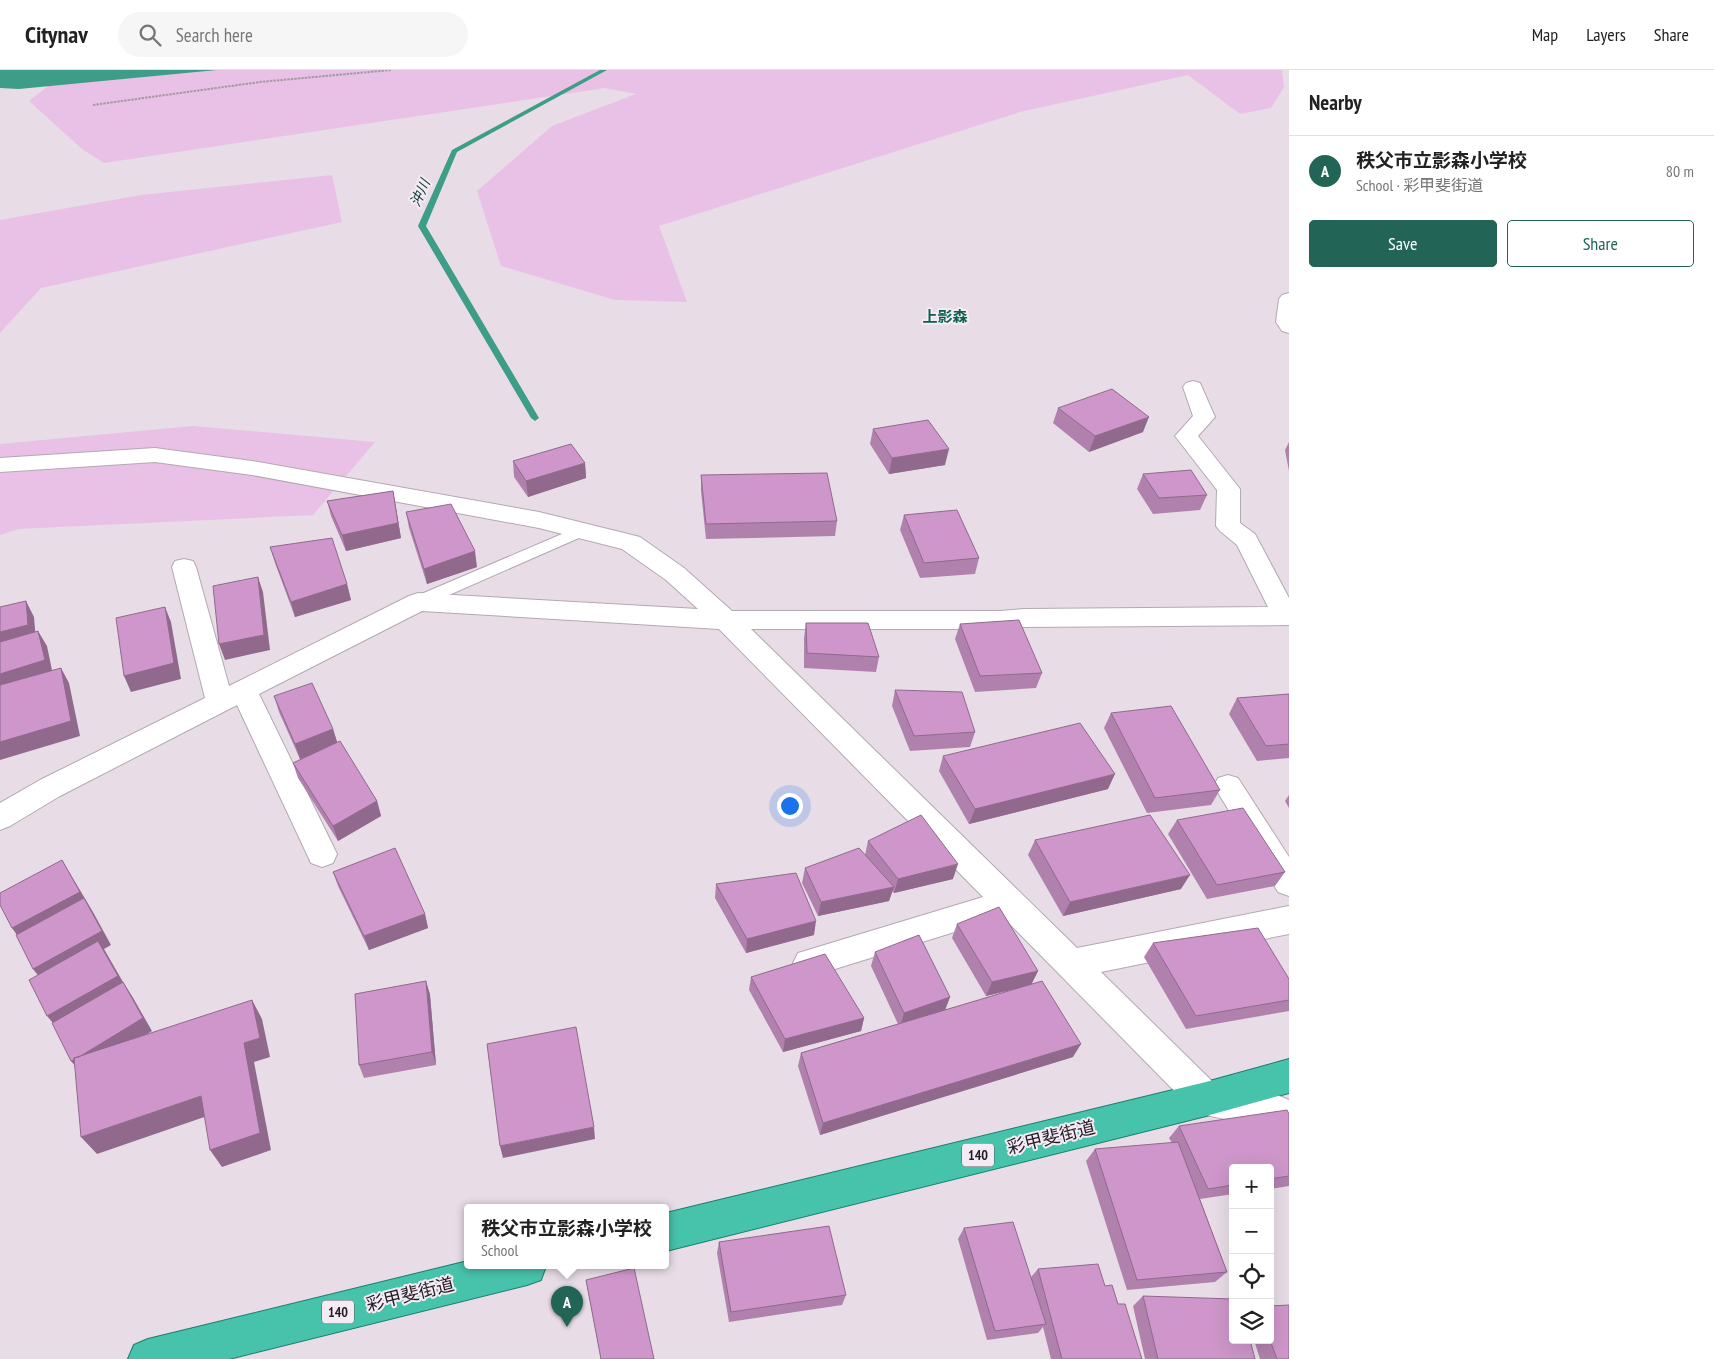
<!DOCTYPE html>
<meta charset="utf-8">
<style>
:root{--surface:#fff;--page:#f6f6f6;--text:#222;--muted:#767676;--line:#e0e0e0;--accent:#226556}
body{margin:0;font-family:"PT Sans Narrow","Noto Sans JP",sans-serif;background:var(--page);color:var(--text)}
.controls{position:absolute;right:15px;bottom:15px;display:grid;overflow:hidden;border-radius:5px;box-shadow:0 5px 20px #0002}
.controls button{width:45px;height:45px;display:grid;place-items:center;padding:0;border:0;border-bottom:1px solid var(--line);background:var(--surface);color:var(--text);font:25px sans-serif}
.you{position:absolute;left:789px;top:735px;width:18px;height:18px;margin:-12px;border:4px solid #fff;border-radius:50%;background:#1a73e8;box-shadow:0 0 0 8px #1a73e833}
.badge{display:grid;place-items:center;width:32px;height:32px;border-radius:50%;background:var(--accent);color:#fff;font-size:16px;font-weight:700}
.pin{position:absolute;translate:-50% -41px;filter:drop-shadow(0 1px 2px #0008)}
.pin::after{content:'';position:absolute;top:26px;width:18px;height:15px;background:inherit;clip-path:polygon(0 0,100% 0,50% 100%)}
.popup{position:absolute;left:464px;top:1134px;width:205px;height:65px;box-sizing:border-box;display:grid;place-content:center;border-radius:5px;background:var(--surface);filter:drop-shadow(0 1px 4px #0005);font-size:16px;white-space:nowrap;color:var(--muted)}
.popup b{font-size:19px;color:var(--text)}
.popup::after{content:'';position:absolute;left:50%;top:100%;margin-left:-10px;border:10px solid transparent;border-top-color:var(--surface)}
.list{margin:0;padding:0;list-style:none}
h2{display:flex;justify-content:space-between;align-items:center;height:65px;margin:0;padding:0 20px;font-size:21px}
h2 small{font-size:16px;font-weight:400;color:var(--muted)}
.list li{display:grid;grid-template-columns:32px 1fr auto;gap:15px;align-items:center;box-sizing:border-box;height:70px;padding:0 20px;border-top:1px solid var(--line)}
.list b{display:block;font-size:19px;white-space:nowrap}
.list p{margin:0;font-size:16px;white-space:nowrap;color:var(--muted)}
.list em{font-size:16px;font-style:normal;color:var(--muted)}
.actions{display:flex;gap:10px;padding:15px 20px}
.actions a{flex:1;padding:11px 0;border:1px solid var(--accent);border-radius:5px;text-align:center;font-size:18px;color:var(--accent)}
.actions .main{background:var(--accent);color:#fff}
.icon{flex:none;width:28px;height:28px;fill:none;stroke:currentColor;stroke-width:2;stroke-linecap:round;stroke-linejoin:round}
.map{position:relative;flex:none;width:1289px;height:1289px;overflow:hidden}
header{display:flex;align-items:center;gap:30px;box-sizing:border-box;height:70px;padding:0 25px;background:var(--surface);border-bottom:1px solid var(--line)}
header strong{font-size:24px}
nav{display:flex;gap:28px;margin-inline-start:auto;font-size:18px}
.search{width:350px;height:45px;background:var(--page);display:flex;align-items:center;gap:12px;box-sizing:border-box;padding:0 18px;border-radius:28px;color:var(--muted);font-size:19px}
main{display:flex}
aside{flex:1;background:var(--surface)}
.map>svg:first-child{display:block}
.green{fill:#e9c0e6}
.water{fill:#3d9d87}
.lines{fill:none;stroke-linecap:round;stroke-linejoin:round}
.stream{fill:#3d9d87;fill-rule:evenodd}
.service-casing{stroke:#b3a9b2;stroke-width:2}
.minor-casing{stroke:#b3a9b2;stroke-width:2}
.trunk-casing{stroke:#1c7e6d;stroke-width:2}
.path{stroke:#a39ba3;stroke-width:2;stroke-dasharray:2.5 1;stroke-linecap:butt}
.service{fill:#fff;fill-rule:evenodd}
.minor{fill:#fff;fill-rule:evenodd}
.trunk{fill:#47c2ab;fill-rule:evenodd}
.wall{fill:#b181ae}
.shaded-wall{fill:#90698d}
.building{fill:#ce96ca;stroke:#90698d}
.labels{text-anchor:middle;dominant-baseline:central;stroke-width:4;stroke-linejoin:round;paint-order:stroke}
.far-water-label{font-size:14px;font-style:italic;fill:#154036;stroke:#f5ebf4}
.shield{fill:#f5ebf4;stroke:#615b60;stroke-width:1}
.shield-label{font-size:14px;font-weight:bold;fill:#211d21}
.far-quarter-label{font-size:15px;font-weight:bold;fill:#096150;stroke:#f5ebf4}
.near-street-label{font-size:18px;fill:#211d21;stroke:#f5ebf4}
</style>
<header>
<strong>Citynav</strong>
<div class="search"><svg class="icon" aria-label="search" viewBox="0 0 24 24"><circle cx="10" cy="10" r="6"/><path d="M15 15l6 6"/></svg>Search here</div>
<nav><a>Map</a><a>Layers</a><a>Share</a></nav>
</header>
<main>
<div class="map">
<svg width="1289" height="1289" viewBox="0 0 1289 1289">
<rect width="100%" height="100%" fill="#e8dde7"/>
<path class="green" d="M105,0H1282L1284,17L1271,38L1240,44L1188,5L1020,42L659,156L687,232L615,230L501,196L477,121L552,56L636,24L605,18L104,93L82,79L29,31L62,5Z
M332,105L342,152L41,218L0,263V150L141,125Z
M193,356L375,372L313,445L18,459L0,465V374Z"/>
<path class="water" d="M0,0H217L19,19L0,18Z"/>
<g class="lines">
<path class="stream" d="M600,0H607L457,82L426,156L539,348L535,351L531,348L418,156L452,80Z"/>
<defs>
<path id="service" d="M583,455L588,456L591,460L588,464L424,536L418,538L412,536L410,532L412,528Z"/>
<path id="minor" d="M1289,223V263L1282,261L1276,252L1279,229L1282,225Z
M1193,311L1200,313L1215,347L1198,366L1240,419V453L1255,464L1289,528V555L1024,557L1000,559H751L1077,878L1289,836V864L1101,902L1215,1014L1277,1025L1289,1030V1070C1281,1067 1271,1059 1266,1057C1242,1050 1217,1050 1194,1041L1003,847L809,907L798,903L793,893L798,883L983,827L719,559L422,541L259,624L337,784L333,793L322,797L311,793L237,635L60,726L10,756L0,760V733L40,710L205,628L172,497L175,491L184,489L193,491L196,497L229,616L409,526L418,523L698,539L666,510L622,479L539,458L252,405L155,392L0,402V388L155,378L252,391L539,442L640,467L684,498L732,541H1000L1024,539L1268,537L1237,475L1220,461L1216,456L1217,420L1175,366L1193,346L1183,317L1186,313Z
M1228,705L1238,708L1289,787V826L1278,822L1214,716L1218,708Z"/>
<path id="trunk" d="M1289,989V1023L1206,1046L666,1181V1143L1206,1012Z
M468,1191V1196H546L541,1210L527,1215L229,1289H128L134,1275L148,1269Z"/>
</defs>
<use href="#service" class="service-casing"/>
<use href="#minor" class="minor-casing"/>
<use href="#trunk" class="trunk-casing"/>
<path class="path" d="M93,35L260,12L391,0"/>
<use href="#service" class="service"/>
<use href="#minor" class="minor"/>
<use href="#trunk" class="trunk"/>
</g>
<path class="wall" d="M1058,338L1143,362L1089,382L1053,353Z
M873,359L945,395L889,404L870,374Z
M1289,372V401L1285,380Z
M513,391L585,393L586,408L528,427L514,407Z
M1143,404L1207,425L1200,440L1153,444L1137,419Z
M701,405L837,451L835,466L706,469L701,421Z
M393,421L401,468L346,481L331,446L327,431Z
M406,442L477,497L427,514L409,458Z
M904,445L979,488L975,504L920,508L900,460Z
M270,477L347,514L351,530L295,547L275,493Z
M806,553L879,587L876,602L804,598V568Z
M960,554L1042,603L1036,618L975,622L955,569Z
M895,620L975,662L970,677L910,681L892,636Z
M1289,624V688L1257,691L1229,644L1237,628Z
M274,626L333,659L337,672L377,731L381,746L338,771L298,708L293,693L308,686L300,689L279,642Z
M1111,643L1220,720L1211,735L1147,743L1104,658Z
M943,686L1108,719L969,754L939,701Z
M1289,725V738L1285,731Z
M1177,750L1285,802L1275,816L1207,829L1168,764Z
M1035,770L1181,819L1063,846L1028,785Z
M868,771L953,809L894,823L892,821L889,831L818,846L802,813L805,798L865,785Z
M333,802L425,844L428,858L369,880L338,816Z
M716,814L814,865L746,883L715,828Z
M957,854L1038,901L1031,915L1073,987L820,1065L798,996L801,983L898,954L871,896L875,882L950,927L945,940L1027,916L986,926L952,868Z
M1153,873L1289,909V941L1186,959L1144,887Z
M751,907L864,948L861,961L783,982L749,920Z
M426,911L430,925L436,995L364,1008L359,995Z
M1289,1044V1116L1270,1119V1098H1233V1124L1200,1129L1227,1202L1215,1212L1127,1220L1086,1091L1095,1079L1172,1073L1169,1068L1179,1056Z
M964,1158L1031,1207L1038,1199L1105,1216L1118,1234L1142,1289H1051L1043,1257L1038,1263L987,1270L958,1169Z
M719,1172L846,1225L842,1235L729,1252L717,1183Z
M586,1210L654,1289H601Z
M1143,1226L1255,1289H1145L1133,1236Z
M1254,1270H1270L1289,1289H1260Z"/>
<path class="shaded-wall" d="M1149,347L1143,362L1089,382L1095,366Z
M949,379L945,395L889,404L892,388Z
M585,393L586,408L528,427L526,411Z
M393,421L401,468L346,481L342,465Z
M475,481L477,497L427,514L424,499Z
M258,507L263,522L270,580L225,590L219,574Z
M347,514L351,530L295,547L291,532Z
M26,531L34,547L36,571L0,580V562Z
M165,537L171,552L181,609L131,622L124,606Z
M38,561L47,576L53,605L0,622V604Z
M61,598L69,613L80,666L0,690V672Z
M333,659L338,675L300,689L295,674Z
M1115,704L1108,719L969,754L975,739Z
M377,731L381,746L338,771L333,756Z
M62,790L93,842L111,875L104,879L123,912L132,926L152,961L82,1004L71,991L58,959L47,946L44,913L33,899L22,872L12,858Z
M958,794L953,809L894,823L898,809Z
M1190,805L1181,819L1063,846L1070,832Z
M894,817L889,831L818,846L821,832Z
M425,844L428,858L369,880L364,866Z
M816,851L814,865L746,883L747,869Z
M1038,901L1031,915L986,926L992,912Z
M426,911L430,925L436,995L432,982Z
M950,927L945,940L900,957L904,943Z
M252,930L262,949L270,987L254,992L271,1080L222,1097L210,1080L244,973Z
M864,948L861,961L783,982L785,969Z
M1081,974L1073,987L820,1065L823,1053Z
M201,1026L213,1044L97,1084L81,1067Z
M594,1057L595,1069L503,1088L500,1076Z"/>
<path class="building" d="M1112,319L1149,347L1095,366L1058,338Z
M928,350L949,379L892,388L873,359Z
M571,374L585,393L526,411L513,391Z
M1191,400L1207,425L1159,428L1143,404Z
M827,403L837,451L706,454L701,405Z
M393,421L398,453L342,465L327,431Z
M451,434L475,481L424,499L406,442Z
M957,440L979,488L924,493L904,445Z
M332,468L347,514L291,532L270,477Z
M258,507L264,565L219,574L213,516Z
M26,531L28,555L0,562V537Z
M165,537L174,593L124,606L116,548Z
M1019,550L1042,603L980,606L960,554Z
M806,553H868L879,587L807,583Z
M38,561L45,590L0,604V572Z
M61,598L71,651L0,672V615Z
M312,613L333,659L295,674L274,626Z
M895,620L962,622L975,662L914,666Z
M1289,624V674L1266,676L1237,628Z
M1171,636L1220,720L1155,728L1111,643Z
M1080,653L1115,704L975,739L943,686Z
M340,671L377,731L333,756L293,693Z
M1243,738L1285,802L1217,815L1177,750Z
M921,745L958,794L898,809L868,771Z
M1150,745L1190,805L1070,832L1035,770Z
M395,778L425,844L364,866L333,802Z
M859,778L894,817L821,832L805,798Z
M62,790L80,822L12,858L0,835V823Z
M796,803L816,851L747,869L716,814Z
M84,828L102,861L33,899L16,865Z
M999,837L1038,901L992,912L957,854Z
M1258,858L1289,909V930L1196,946L1153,873Z
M919,865L950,927L904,943L875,882Z
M98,871L118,906L47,946L29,910Z
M825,884L864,948L785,969L751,907Z
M426,911L432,982L359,995L355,924Z
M1042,911L1081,974L823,1053L801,983Z
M123,912L143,948L79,987L74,988V990L71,991L52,953Z
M252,930L260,968L244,973L260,1063L210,1080L201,1026L81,1067L74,988Z
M576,957L594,1057L500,1076L487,974Z
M1287,1040L1289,1044V1106L1270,1109V1098H1233V1115L1208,1119L1179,1056Z
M1178,1072L1227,1202L1137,1210L1095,1079Z
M1013,1152L1046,1254L995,1261L964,1158Z
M829,1156L846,1225L731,1242L719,1172Z
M1098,1194L1105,1216L1112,1215L1118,1234H1125L1142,1289H1062L1038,1199Z
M634,1198L654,1289H601L586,1210Z
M1143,1226L1233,1229V1270H1250L1255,1289H1158Z
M1289,1235V1289H1277L1270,1270V1236Z"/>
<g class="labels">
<g class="far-water-label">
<text transform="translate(420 123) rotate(-66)">沖川</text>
</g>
<g class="shield">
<rect x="962" y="1073.5" width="32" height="23" rx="4"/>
<rect x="322" y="1230.5" width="32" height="23" rx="4"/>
</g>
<g class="shield-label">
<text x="978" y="1085">140</text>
<text x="338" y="1242">140</text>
</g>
<g class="far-quarter-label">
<text x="945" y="246">上影森</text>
</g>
<g class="near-street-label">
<text transform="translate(1051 1067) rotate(-14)">彩甲斐街道</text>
<text transform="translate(410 1224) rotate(-14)">彩甲斐街道</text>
</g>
</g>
</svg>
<div class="controls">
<button>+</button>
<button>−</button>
<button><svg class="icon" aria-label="locate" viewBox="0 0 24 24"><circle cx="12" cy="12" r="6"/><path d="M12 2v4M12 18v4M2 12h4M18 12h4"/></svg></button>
<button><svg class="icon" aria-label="layers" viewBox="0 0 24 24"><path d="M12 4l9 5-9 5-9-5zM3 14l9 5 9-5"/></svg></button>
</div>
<div class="you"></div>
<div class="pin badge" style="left:567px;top:1257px">A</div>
<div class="popup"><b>秩父市立影森小学校</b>School</div>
</div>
<aside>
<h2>Nearby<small></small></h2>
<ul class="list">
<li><span class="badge">A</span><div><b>秩父市立影森小学校</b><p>School · 彩甲斐街道</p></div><em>80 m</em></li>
</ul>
<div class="actions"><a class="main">Save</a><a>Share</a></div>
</aside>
</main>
